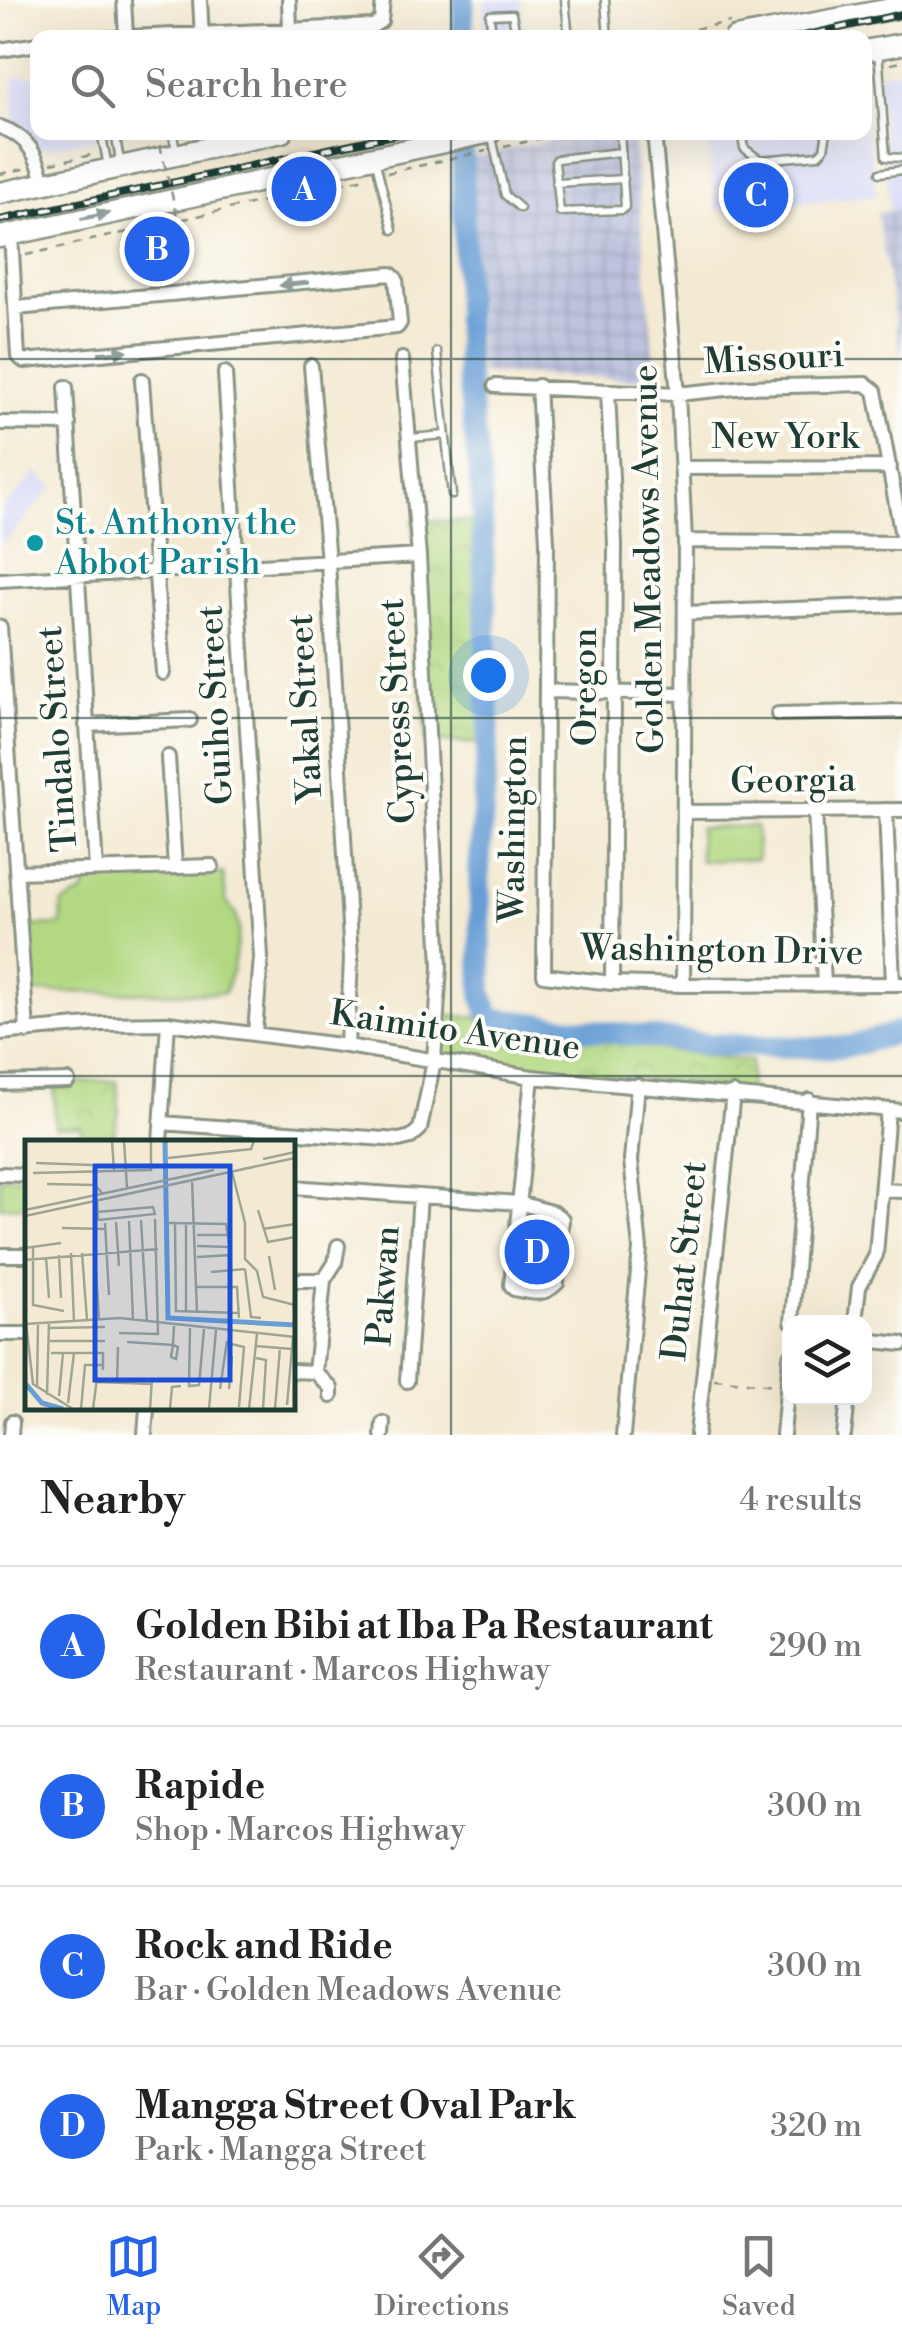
<!DOCTYPE html>
<meta charset="utf-8">
<style>
:root{--surface:#fff;--page:#f6f6f6;--text:#222;--muted:#767676;--line:#e0e0e0;--accent:#2563eb}
body{margin:0;font-family:"Libre Bodoni",serif;background:var(--page);color:var(--text)}
.controls{position:absolute;right:30px;bottom:30px;display:grid;overflow:hidden;border-radius:20px;box-shadow:0 10px 40px #0002}
.controls button{width:90px;height:90px;display:grid;place-items:center;padding:0;border:0;border-bottom:2px solid var(--line);background:var(--surface);color:var(--text);font:50px sans-serif}
.you{position:absolute;left:488px;top:675px;width:35px;height:35px;margin:-25px;border:8px solid #fff;border-radius:50%;background:#1a73e8;box-shadow:0 0 0 15px #1a73e833}
.badge{display:grid;place-items:center;width:65px;height:65px;border-radius:50%;background:var(--accent);color:#fff;font-size:32px;font-weight:700}
.pin{position:absolute;translate:-50% -50%;border:5px solid #fff;box-shadow:0 2px 10px #0006}
.list{margin:0;padding:0;list-style:none}
h2{display:flex;justify-content:space-between;align-items:center;height:130px;margin:0;padding:0 40px;font-size:42px}
h2 small{font-size:32px;font-weight:400;color:var(--muted)}
.list li{display:grid;grid-template-columns:65px 1fr auto;gap:30px;align-items:center;box-sizing:border-box;height:160px;padding:0 40px;border-top:2px solid var(--line)}
.list b{display:block;font-size:38px;white-space:nowrap}
.list p{margin:0;font-size:32px;white-space:nowrap;color:var(--muted)}
.list em{font-size:32px;font-style:normal;color:var(--muted)}
.icon{flex:none;width:55px;height:55px;fill:none;stroke:currentColor;stroke-width:2;stroke-linecap:round;stroke-linejoin:round}
.map{position:relative;flex:none;width:902px;height:1435px;overflow:hidden}
.search{position:absolute;background:var(--surface);box-shadow:0 10px 40px #0002;left:30px;right:30px;top:30px;height:110px;display:flex;align-items:center;gap:25px;box-sizing:border-box;padding:0 35px;border-radius:20px;color:var(--muted);font-size:38px}
.sheet{height:770px;background:var(--surface)}
nav{display:flex;justify-content:space-around;align-items:center;box-sizing:border-box;height:140px;border-top:2px solid var(--line);background:var(--surface);font-size:28px;color:var(--muted)}
nav a{display:grid;justify-items:center;gap:5px}
nav .on{color:var(--accent)}
.map>svg:first-child{display:block}
.built{fill:#d5d8f9}
.industrial{fill:url(#industrial-grid)}
.grass{fill:#b2d882;stroke:#688a5b;stroke-width:2.5}
.park{fill:url(#park-crowns);stroke:#688a5b;stroke-width:2.5}
.lines{fill:none;stroke-linecap:round;stroke-linejoin:round}
.river{stroke:#689ed5;stroke-width:22}
.service-casing{stroke:#8a9484;stroke-width:11}
.minor-casing{stroke:#8a9484;stroke-width:18}
.primary-casing{stroke:#8a9484;stroke-width:25}
.path{stroke:#8a9484;stroke-width:2.5;stroke-dasharray:8 8;stroke-linecap:butt}
.service{stroke:#fff;stroke-width:6}
.minor{stroke:#fff;stroke-width:12}
.primary{stroke:#fff;stroke-width:20}
.rail-casing{stroke:#1f3d34;stroke-width:8}
.rail{stroke:#fdfcf7;stroke-width:4;stroke-dasharray:11;stroke-linecap:butt}
.path-bridge{stroke:#8a9484;stroke-width:2.5;stroke-dasharray:8 8;stroke-linecap:butt}
.oneway{fill:#8f9e9a}
.grid{fill:none;stroke:#1f3d34;stroke-width:2.5;stroke-opacity:0.55}
.culture-dot{fill:#0f9aa8;stroke:#fdfcf7;stroke-width:4}
.labels{text-anchor:middle;dominant-baseline:central;stroke-width:8;stroke-linejoin:round;paint-order:stroke}
.street-label{font-size:35px;fill:#1f3d34;stroke:#fdfcf7}
.culture-label{font-size:35px;fill:#0d838f;stroke:#fdfcf7;text-anchor:start}
.inset-river{fill:none;stroke:#689ed5;stroke-width:5}
.inset-road{fill:none;stroke:#9fa593;stroke-width:2.5}
.view{fill:#1d4ed8;fill-opacity:0.15;stroke:#1d4ed8;stroke-width:5}
.inset-edge{fill:none;stroke:#1f3d34;stroke-width:5}
</style>
<div class="map">
<svg width="902" height="1435" viewBox="0 0 902 1435">
<defs>
<pattern id="industrial-grid" width="8" height="8" patternUnits="userSpaceOnUse" patternTransform="scale(2.5)"><rect width="8" height="8" fill="#bdc3de"/><path d="M0 4h8M4 0v8" fill="none" stroke="#a2a8bf"/></pattern>
<pattern id="park-crowns" width="20" height="18" patternUnits="userSpaceOnUse" patternTransform="scale(2.5)"><rect width="20" height="18" fill="#b2d882"/><path d="M2 6a3 3 0 1 1 6 0M12 15a3 3 0 1 1 6 0" fill="none" stroke="#99ba71"/></pattern>
</defs>
<rect width="100%" height="100%" fill="#fdfcf7"/>
<filter id="ink" filterUnits="userSpaceOnUse"><feTurbulence type="fractalNoise" baseFrequency=".01" numOctaves="2"/><feDisplacementMap in="SourceGraphic" scale="20" xChannelSelector="R" yChannelSelector="G"/><feConvolveMatrix kernelMatrix="1 2 1 2 8 2 1 2 1" color-interpolation-filters="sRGB"/></filter>
<filter id="wash" filterUnits="userSpaceOnUse"><feTurbulence type="fractalNoise" baseFrequency=".0048" numOctaves="4" result="noise"/><feDisplacementMap in="SourceGraphic" scale="40" xChannelSelector="R" yChannelSelector="G"/><feGaussianBlur stdDeviation="2.25" result="paint"/><feColorMatrix in="noise" values="0 0 0 0 0 0 0 0 0 0 0 0 0 0 0 0 0 1.4 0 .05"/><feComposite in="paint" operator="in"/></filter>
<g filter="url(#wash)">
<rect width="100%" height="100%" fill="#f4ead3"/>
<path class="built" d="M485,0H521L524,37L483,38Z
M902,70V209L890,211L877,74Z
M37,76L38,132L127,133L37,149L14,122V77Z
M865,106L876,195L716,211L707,133L864,132Z
M37,472L53,487L0,547L1,510Z"/>
<path class="industrial" d="M581,133H633L656,380L481,373L472,158Z
M902,209V360L877,213Z"/>
<path class="grass" d="M756,826L757,859L700,861L699,828Z
M223,873L226,901L235,913L239,929L233,969L224,993L33,992L29,926L61,925L62,904L82,894L90,878Z
M25,1176L26,1206L0,1207V1177Z"/>
<path class="park" d="M413,520L482,522L490,631L492,744L426,741Z
M443,1016L479,1017L487,1026L751,1061L749,1090L438,1058Z
M117,1081L119,1110L112,1142H82L81,1126L55,1127L54,1083Z
M521,1207L553,1216L559,1222L554,1282L539,1292L514,1281Z"/>
<g class="lines">
<path class="river" d="M462,38L464,0
M462,132L467,371L481,487L489,725L479,871L482,994L490,1018L706,1044L828,1048L852,1046L902,1031"/>
</g>
</g>
<g filter="url(#ink)">
<g class="lines">
<defs>
<path id="service" d="M565,0L569,38
M605,0L608,38
M492,38L490,15L512,14L517,38
M878,50L886,157L902,158
M101,132L108,166
M115,132L120,161
M172,132L176,149
M620,132L625,207L622,210L560,212L555,162L557,159L621,152
M741,132L744,148L760,160L818,155L824,149L827,132
M491,133L505,195L520,208
M375,159L393,230
M880,173L902,170
M556,183L624,179
M437,352L452,495
M410,438L445,435"/>
<path id="minor" d="M124,0L126,36
M200,0L202,38
M289,0L290,30
M108,38L373,26L381,21L383,0
M0,50L38,44
M0,127C28,136 38,156 44,183
M654,132L678,394L685,541L683,985
M11,234L18,356L24,361L397,327L400,323L396,279L391,274L16,308
M311,366L328,562L351,959L347,1046
M225,373L261,957L255,1032
M142,380L163,673
M495,386L678,394L746,387L866,384L875,391L902,536
M538,386L547,542L544,975L612,983L683,985L902,984
M66,387L96,869
M608,391L615,544L612,983
M0,423L69,424
M681,468L890,467
M685,541L902,543
M0,580L419,556
M685,613L902,605
M0,627L27,1032
M546,691L685,694
M778,714L902,711
M86,725L190,720
M168,757L175,867
M815,810L824,984
M886,810L893,984
M684,812L902,810
M17,872L212,866
M0,1033L101,1024L168,1023L347,1046L532,1077L902,1111
M0,1083L68,1081
M161,1123L399,1140L411,1137L420,1129L434,1061L440,966L419,556L402,359
M160,1142L168,1023
M0,1174L28,1175
M292,1187L519,1203L554,1213L562,1219L557,1283C543,1297 532,1293 514,1289L511,1285L532,1077
M882,1190L902,1191
M0,1255H28
M292,1280H324
M792,1322L809,1100
M855,1322L859,1287L876,1255L888,1110
M0,1334H28
M864,1340L902,1344
M292,1371L315,1372
M315,1372L324,1280L335,1263L338,1246
M315,1372L331,1388V1396
M407,1381L420,1196
M11,1435L12,1422
M145,1435L147,1408
M382,1435L383,1423
M623,1435L640,1249L631,1160L638,1085
M697,1435L733,1093
M783,1435L790,1357
M844,1435L848,1398"/>
<path id="primary" d="M735,38L902,7
M864,51L902,44
M0,193L282,132
M0,237L491,132"/>
</defs>
<use href="#service" class="service-casing"/>
<use href="#minor" class="minor-casing"/>
<use href="#primary" class="primary-casing"/>
<path class="path" d="M648,38L730,22
M891,64L902,62
M504,147L567,132
M51,163L97,154
M387,173L486,151
M0,174L28,168
M172,224L174,230L180,228
M26,255L369,177
M714,1379L776,1385"/>
<use href="#service" class="service"/>
<use href="#minor" class="minor"/>
<use href="#primary" class="primary"/>
<defs>
<path id="rail" d="M794,38L902,14
M0,220L407,132"/>
</defs>
<use href="#rail" class="rail-casing"/>
<use href="#rail" class="rail"/>
<path class="path-bridge" d="M160,145L180,228"/>
</g>
<defs><path id="oneway-solid" d="M-6-.8H1V-3.2L6.5 0L1 3.2V.8H-6Z" transform="scale(2.5)"/></defs>
<g class="oneway">
<use href="#oneway-solid" transform="translate(95 216) rotate(-12)"/>
<use href="#oneway-solid" transform="translate(294 284) rotate(174)"/>
<use href="#oneway-solid" transform="translate(113 352) rotate(-5)"/>
</g>
</g>
<path class="grid" d="M451,0V38M451,132V1435M0,359H902M0,718H902M0,1076H902"/>
<circle class="culture-dot" cx="35" cy="543" r="10"/>
<g class="labels">
<g class="street-label">
<text transform="translate(774 359) rotate(-3)">Missouri</text>
<text x="785" y="437">New York</text>
<text transform="translate(649 559) rotate(-91)">Golden Meadows Avenue</text>
<text transform="translate(585 687) rotate(-90)">Oregon</text>
<text transform="translate(216 705) rotate(-93)">Guiho Street</text>
<text transform="translate(306 708) rotate(-93)">Yakal Street</text>
<text transform="translate(398 711) rotate(-93)">Cypress Street</text>
<text transform="translate(58 739) rotate(-94)">Tindalo Street</text>
<text transform="translate(793 781) rotate(-1)">Georgia</text>
<text transform="translate(514 829) rotate(-89)">Washington</text>
<text transform="translate(722 951) rotate(1)">Washington Drive</text>
<text transform="translate(455 1031) rotate(8)">Kaimito Avenue</text>
<text transform="translate(685 1261) rotate(-84)">Duhat Street</text>
<text transform="translate(384 1286) rotate(-86)">Pakwan</text>
</g>
<g class="culture-label">
<text x="55" y="523">St. Anthony the<tspan x="55" dy="40">Abbot Parish</tspan></text>
</g>
</g>
<g transform="translate(25 1140)">
<rect width="270" height="270" fill="#f4ead3"/>
<path class="inset-river" d="M140,1L143,178L270,185M0,243L17,263L38,269"/>
<path class="inset-road" d="M87,1L89,31M99,1L102,48M143,18L226,9L229,1M238,19L270,12M11,23L67,25M207,32L220,83V119L232,131L238,157L270,165M8,33L126,30V1M167,40L172,173M22,44L70,45L77,53M72,61L73,79L74,80L130,74L128,67L72,72M0,70L189,30M233,70L243,102L270,97M0,76L270,18M116,80L122,182M104,81L108,180M91,82L94,126M80,83L84,155M144,83L201,84L206,115L172,117M150,83L151,171L214,173M161,84V172M37,88L80,89M238,89L270,84M172,95H203M172,106L205,107M8,107V165L39,171M0,108L36,103M70,112L74,180M46,113L49,181M57,113L62,180M34,115L36,158M244,116L250,150M21,117L24,158M0,120L133,109M220,129L226,177L236,178M186,132L220,129M172,147H212L214,178M1,183L8,244L48,269M0,184L95,178L270,197M25,188L80,187M165,188L164,246L174,245L179,189M94,193L133,194L130,79M25,201H80M102,202L148,205L153,207L151,219L146,217L148,205L149,186M202,203L219,207L214,267M231,206L267,209M26,213H78V230M231,218L241,220L238,269M71,242L127,244M92,243L93,207M12,247L13,183M195,249L202,201M204,249L207,216M22,255L24,182M34,256L38,213M43,263L49,213M262,265L268,197M56,269L60,225H79M68,269L72,238M125,269L127,238M145,269L147,247L156,246M184,269L191,190M224,269L232,194M250,269L255,208"/>
<path class="view" d="M70,26H205V240H70Z"/>
<rect width="270" height="270" class="inset-edge"/>
</g>
</svg>
<div class="controls">
<button><svg class="icon" aria-label="layers" viewBox="0 0 24 24"><path d="M12 4l9 5-9 5-9-5zM3 14l9 5 9-5"/></svg></button>
</div>
<div class="you"></div>
<div class="pin badge" style="left:304px;top:189px">A</div>
<div class="pin badge" style="left:157px;top:249px">B</div>
<div class="pin badge" style="left:756px;top:195px">C</div>
<div class="pin badge" style="left:537px;top:1252px">D</div>
<div class="search"><svg class="icon" aria-label="search" viewBox="0 0 24 24"><circle cx="10" cy="10" r="6"/><path d="M15 15l6 6"/></svg>Search here</div>
</div>
<section class="sheet">
<h2>Nearby<small>4 results</small></h2>
<ul class="list">
<li><span class="badge">A</span><div><b>Golden Bibi at Iba Pa Restaurant</b><p>Restaurant · Marcos Highway</p></div><em>290 m</em></li>
<li><span class="badge">B</span><div><b>Rapide</b><p>Shop · Marcos Highway</p></div><em>300 m</em></li>
<li><span class="badge">C</span><div><b>Rock and Ride</b><p>Bar · Golden Meadows Avenue</p></div><em>300 m</em></li>
<li><span class="badge">D</span><div><b>Mangga Street Oval Park</b><p>Park · Mangga Street</p></div><em>320 m</em></li>
</ul>
</section>
<nav>
<a class="on"><svg class="icon" aria-label="map" viewBox="0 0 24 24"><path d="M3 6l6-2 6 2 6-2v14l-6 2-6-2-6 2zM9 4v14M15 6v14"/></svg>Map</a>
<a><svg class="icon" aria-label="directions" viewBox="0 0 24 24"><path d="M12 3l9 9-9 9-9-9zM9 14v-3h6M13 9l2 2-2 2"/></svg>Directions</a>
<a><svg class="icon" aria-label="saved" viewBox="0 0 24 24"><path d="M7 4h10v16l-5-4-5 4z"/></svg>Saved</a>
</nav>
